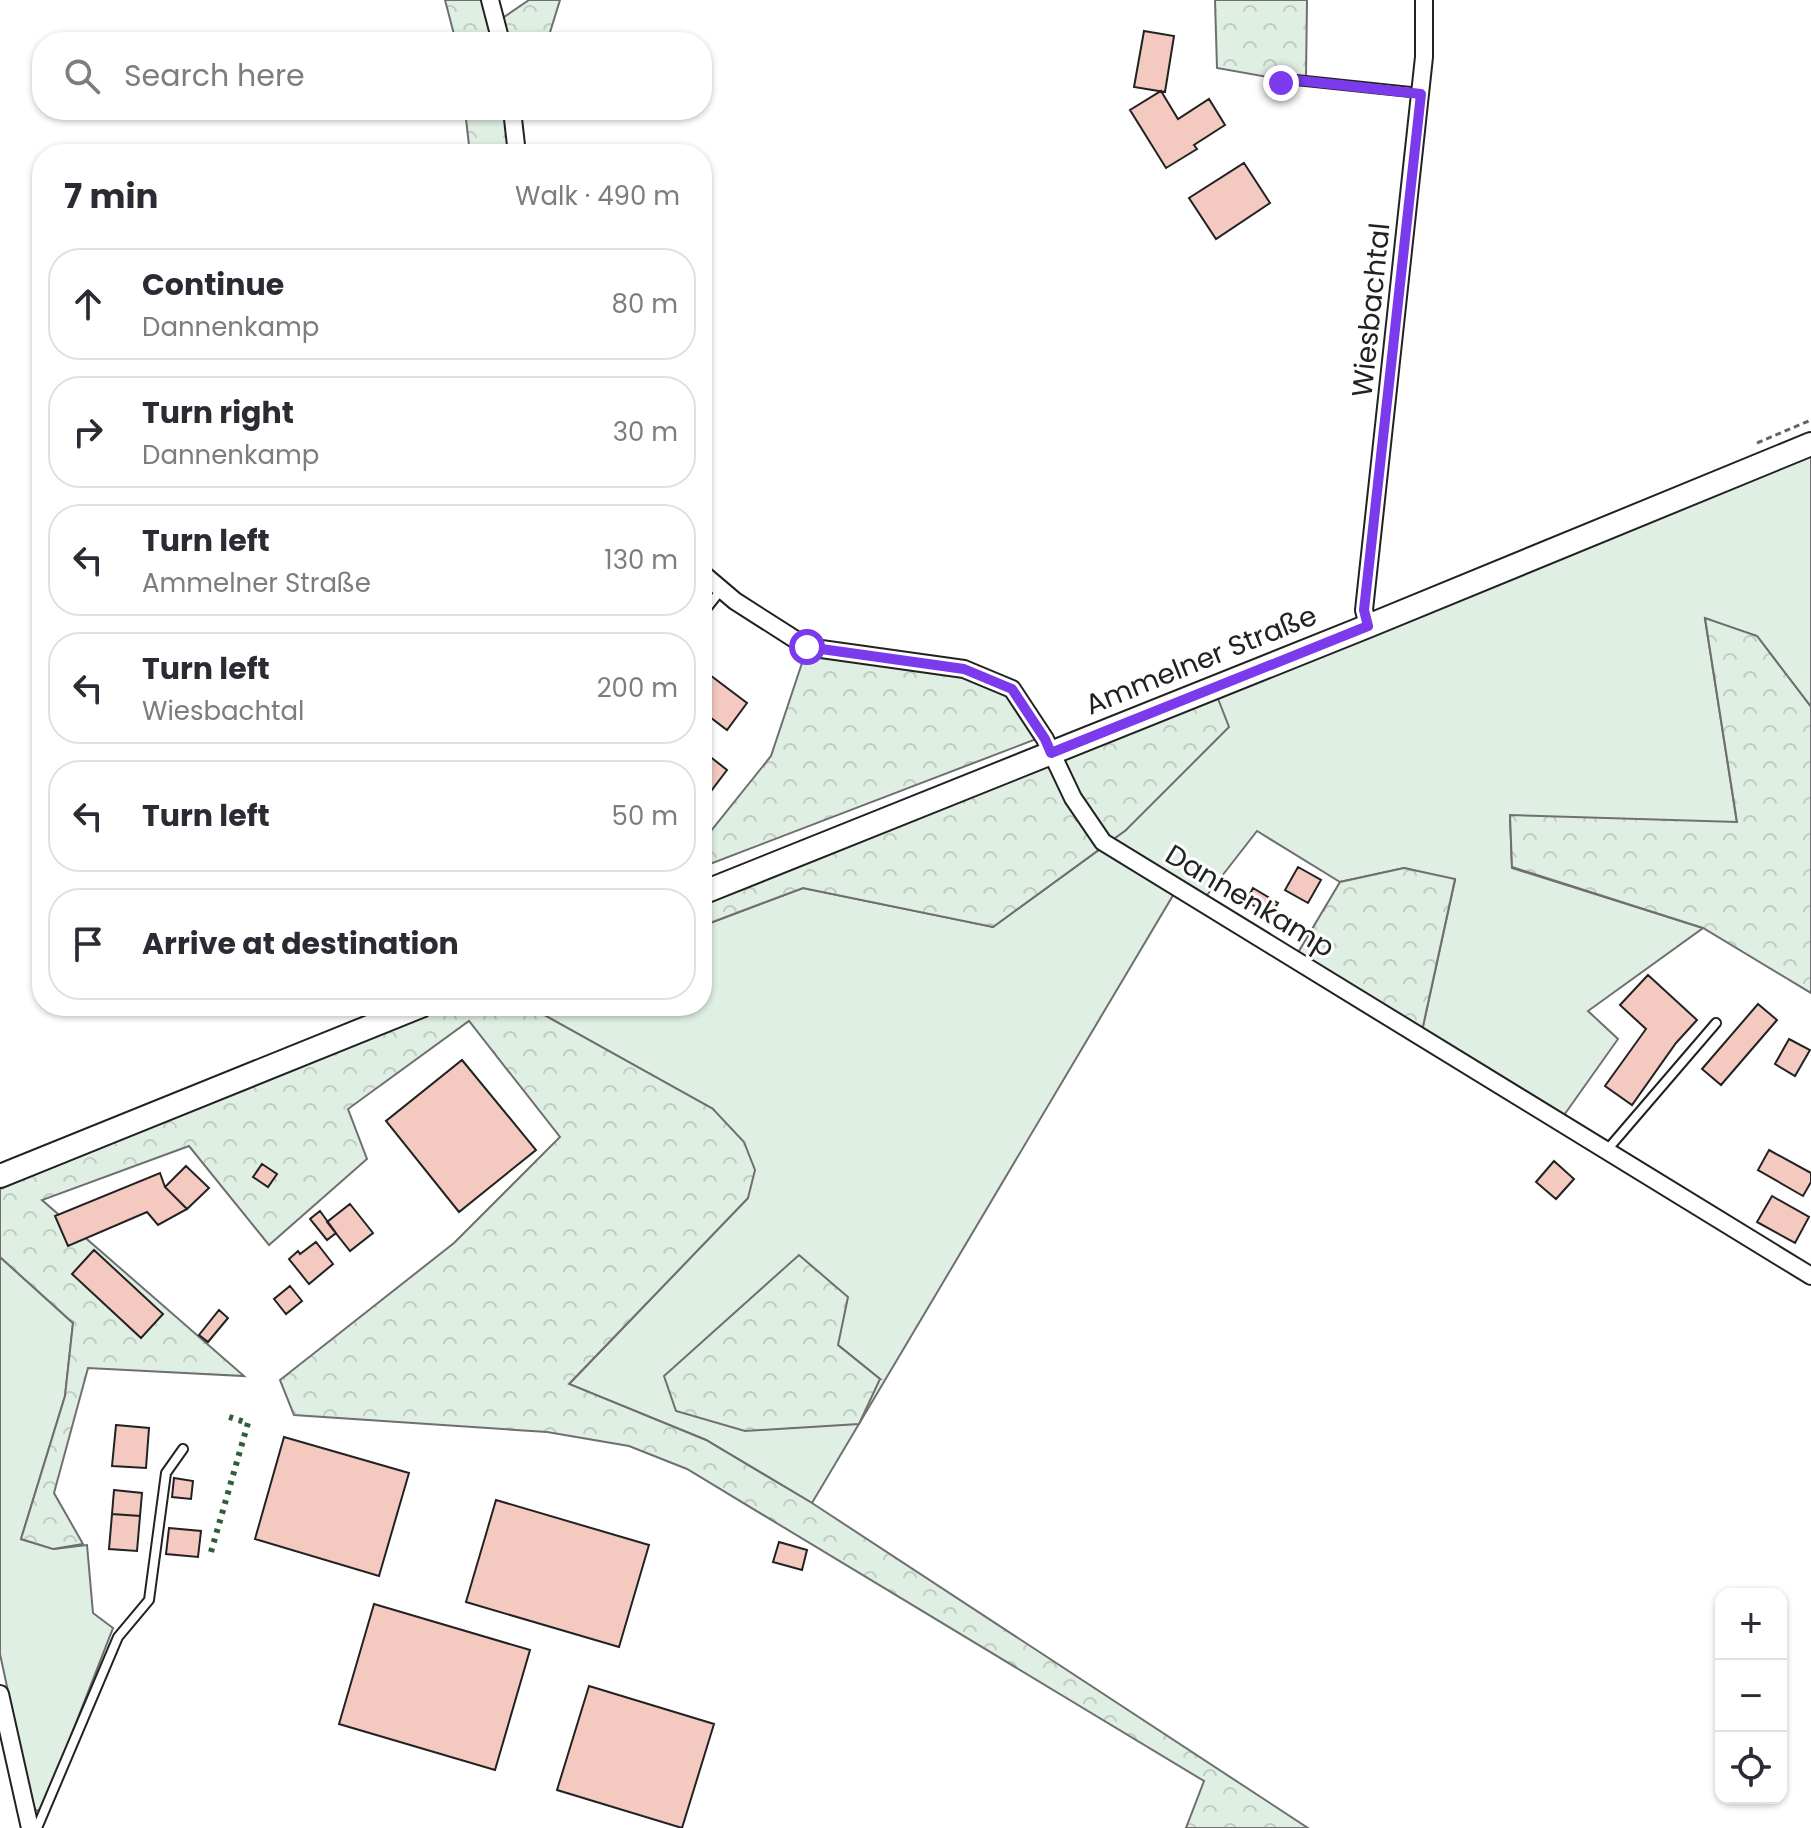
<!DOCTYPE html>
<meta charset="utf-8">
<style>
:root{--surface:#fff;--page:#f7f7f7;--text:#2b2b33;--muted:#7c7c81;--line:#e1e1e2}
body{margin:0;font-family:Poppins,sans-serif;background:var(--page);color:var(--text)}
.controls{position:absolute;right:24px;bottom:24px;display:grid;overflow:hidden;border-radius:16px;box-shadow:0 2px 6px #0004}
.controls button{width:72px;height:72px;display:grid;place-items:center;padding:0;border:0;border-bottom:2px solid var(--line);background:var(--surface);color:var(--text);font:40px sans-serif}
.stop{position:absolute;width:24px;height:24px;margin:-18px;border:6px solid #7c3aed;border-radius:50%;background:#fff}
.stop.end{background:#7c3aed;border-color:#fff;box-shadow:0 2px 8px #0008}
.list{margin:0;padding:0;list-style:none}
h2{display:flex;justify-content:space-between;align-items:center;height:104px;margin:0;padding:0 32px;font-size:34px}
h2 small{font-size:26px;font-weight:400;color:var(--muted)}
.list li{display:grid;grid-template-columns:52px 1fr auto;gap:24px;align-items:center;box-sizing:border-box;height:112px;margin:0 16px 16px;padding:0 16px;border:2px solid var(--line);border-radius:32px}
.list b{display:block;font-size:30px;white-space:nowrap}
.list p{margin:0;font-size:26px;white-space:nowrap;color:var(--muted)}
.list em{font-size:26px;font-style:normal;color:var(--muted)}
.icon{flex:none;width:44px;height:44px;fill:none;stroke:currentColor;stroke-width:2;stroke-linecap:round;stroke-linejoin:round}
.map{position:relative;flex:none;width:1811px;height:1828px;overflow:hidden}
.search{position:absolute;background:var(--surface);box-shadow:0 2px 6px #0004;left:32px;top:32px;width:680px;height:88px;display:flex;align-items:center;gap:20px;box-sizing:border-box;padding:0 28px;border-radius:32px;color:var(--muted);font-size:30px}
.panel{position:absolute;background:var(--surface);box-shadow:0 2px 6px #0004;left:32px;top:144px;width:680px;height:872px;border-radius:32px}
.map>svg:first-child{display:block}
.green{fill:#e0efe3;stroke:#6f6f6f;stroke-width:2;fill-rule:evenodd}
.forest{fill:url(#forest-crowns);stroke:#6f6f6f;stroke-width:2}
.building{fill:#f3c9c0;stroke:#222;stroke-width:2}
.lines{fill:none;stroke-linecap:round;stroke-linejoin:round}
.lane-casing{stroke:#222;stroke-width:12}
.street-casing{stroke:#222;stroke-width:20}
.secondary-casing{stroke:#222;stroke-width:26}
.path{stroke:#646464;stroke-width:3;stroke-dasharray:6 4;stroke-linecap:butt}
.lane{stroke:#fff;stroke-width:8}
.street{stroke:#fff;stroke-width:16}
.secondary{stroke:#fff;stroke-width:22}
.hedge{stroke:#2f5e38;stroke-width:6;stroke-dasharray:4 6;stroke-linecap:butt}
.route{stroke:#7c3aed;stroke-width:10}
.labels{text-anchor:middle;dominant-baseline:central;stroke-width:6;stroke-linejoin:round;paint-order:stroke}
.street-label{font-size:28px;fill:#222;stroke:#fff}
</style>
<div class="map">
<svg width="1811" height="1828" viewBox="0 0 1811 1828">
<defs>
<pattern id="forest-crowns" width="20" height="18" patternUnits="userSpaceOnUse" patternTransform="scale(2)"><rect width="20" height="18" fill="#e0efe3"/><path d="M2 6a3 3 0 1 1 6 0M12 15a3 3 0 1 1 6 0" fill="none" stroke="#c0cdc2"/></pattern>
</defs>
<rect width="100%" height="100%" fill="#fff"/>
<path class="green" d="M1811,444V707L1757,636L1705,619L1737,823L1510,816L1512,868L1703,928L1588,1011L1618,1039L1562,1118L1422,1031L1455,880L1404,868L1340,882L1257,831L1204,899L1109,842L1126,830L1215,691Z
M1103,847L1175,892L812,1503L706,1440L569,1384L748,1198L713,1109L528,1006H702V926L803,888L993,927ZM838,1345L880,1379L664,1376Z
M0,1257L73,1323L65,1396L21,1539L54,1549L87,1545L93,1613L113,1628L44,1805L38,1811L33,1808L0,1654Z"/>
<path class="forest" d="M445,0H496L504,17L529,0H560L547,42H456Z
M1215,0H1307L1306,78L1301,83L1217,68Z
M465,110H507L512,154H470Z
M1705,618L1757,636L1811,707V993L1703,928L1512,867L1510,815L1737,822Z
M806,651L963,672L1011,692L1044,736L702,867V842L771,756Z
M1215,691L1229,727L1126,830L993,927L803,888L702,926V901Z
M1404,868L1455,879L1422,1031L1296,956L1340,882Z
M446,1006H528L713,1109L744,1142L755,1170L748,1198L569,1384L706,1440L812,1503L1308,1828H1186L1204,1781L687,1469L629,1446L547,1432L294,1415L280,1380L454,1243L560,1137L469,1021L348,1109L367,1159L269,1245L189,1146L42,1200L244,1376L88,1368L54,1493L83,1544L53,1549L21,1539L65,1396L73,1323L0,1257V1189Z
M799,1255L848,1297L838,1345L880,1379L859,1424L745,1431L676,1411L664,1376Z"/>
<path class="building" d="M1144,31L1174,36L1165,92L1134,87Z
M1161,91L1178,119L1209,99L1225,125L1194,145L1197,149L1166,168L1130,110Z
M1244,163L1270,203L1216,239L1189,198Z
M702,669L747,703L727,730L702,711Z
M708,755L727,770L702,803V763Z
M1298,867L1321,880L1308,903L1285,890Z
M1253,888L1278,903L1270,915L1246,901Z
M1648,975L1697,1020L1676,1043L1632,1105L1605,1086L1646,1029L1620,1005Z
M1758,1004L1777,1020L1721,1085L1702,1069Z
M1789,1039L1810,1050L1795,1076L1775,1064Z
M462,1060L536,1150L459,1212L386,1121Z
M1769,1150L1811,1173V1182L1803,1196L1758,1170Z
M1554,1161L1574,1179L1556,1199L1536,1182Z
M262,1164L277,1174L268,1187L253,1177Z
M186,1166L209,1188L187,1209L165,1187Z
M160,1173L165,1187L187,1209L158,1225L147,1212L68,1246L55,1216Z
M1772,1196L1809,1217L1795,1243L1757,1222Z
M350,1204L373,1233L350,1251L327,1222Z
M320,1211L336,1233L327,1240L310,1219Z
M316,1242L333,1264L309,1284L289,1259L298,1251L300,1254Z
M94,1250L163,1314L141,1338L72,1274Z
M290,1286L302,1301L286,1314L274,1299Z
M219,1310L228,1318L208,1342L199,1335Z
M116,1425L149,1428L146,1468L112,1466Z
M284,1437L409,1473L379,1576L255,1539Z
M174,1478L193,1481L191,1499L172,1497Z
M114,1490L142,1493L140,1516L112,1514Z
M496,1500L649,1545L619,1647L466,1602Z
M112,1514L140,1516L137,1551L109,1549Z
M169,1528L201,1531L198,1557L166,1554Z
M779,1542L807,1550L802,1570L773,1562Z
M374,1604L530,1650L495,1770L339,1724Z
M589,1686L714,1724L682,1828L557,1790Z"/>
<g class="lines">
<defs>
<path id="lane" d="M1281,83L1296,80L1420,93
M702,614L721,590
M1607,1150L1716,1023
M37,1828L118,1637L149,1600L166,1473L183,1449"/>
<path id="street" d="M490,0L501,42
M512,110L517,154
M702,573L735,601L807,647L964,669L1012,689L1045,739L1073,798L1103,842L1811,1276
M1368,626L1364,610L1424,57V0
M0,1694L30,1828"/>
<path id="secondary" d="M702,893L1368,626L1811,444
M0,1176L421,1006"/>
</defs>
<use href="#lane" class="lane-casing"/>
<use href="#street" class="street-casing"/>
<use href="#secondary" class="secondary-casing"/>
<path class="path" d="M1757,443L1811,420"/>
<use href="#lane" class="lane"/>
<use href="#street" class="street"/>
<use href="#secondary" class="secondary"/>
<path class="hedge" d="M211,1552L248,1423L226,1416"/>
</g>
<g class="lines">
<path class="route" d="M807,647L964,669L1012,689L1045,739L1051,753L1368,626L1364,610L1421,94L1296,80L1281,83"/>
</g>
<g class="labels">
<g class="street-label">
<text transform="translate(1371 310) rotate(-84)">Wiesbachtal</text>
<text transform="translate(1201 660) rotate(-22)">Ammelner Straße</text>
<text transform="translate(1250 901) rotate(31)">Dannenkamp</text>
</g>
</g>
</svg>
<div class="controls">
<button>+</button>
<button>−</button>
<button><svg class="icon" aria-label="locate" viewBox="0 0 24 24"><circle cx="12" cy="12" r="6"/><path d="M12 2v4M12 18v4M2 12h4M18 12h4"/></svg></button>
</div>
<div class="stop" style="left:807px;top:647px"></div>
<div class="stop end" style="left:1281px;top:83px"></div>
<div class="search"><svg class="icon" aria-label="search" viewBox="0 0 24 24"><circle cx="10" cy="10" r="6"/><path d="M15 15l6 6"/></svg>Search here</div>
<section class="panel">
<h2>7 min<small>Walk · 490 m</small></h2>
<ul class="list">
<li><svg class="icon" aria-label="ahead" viewBox="0 0 24 24"><path d="M12 20V5M6 11l6-6 6 6"/></svg><div><b>Continue</b><p>Dannenkamp</p></div><em>80 m</em></li>
<li><svg class="icon" aria-label="right" viewBox="0 0 24 24"><path d="M7 20v-9h11M14 6l5 5-5 5"/></svg><div><b>Turn right</b><p>Dannenkamp</p></div><em>30 m</em></li>
<li><svg class="icon" aria-label="left" viewBox="0 0 24 24"><path d="M17 20v-9H6M10 6l-5 5 5 5"/></svg><div><b>Turn left</b><p>Ammelner Straße</p></div><em>130 m</em></li>
<li><svg class="icon" aria-label="left" viewBox="0 0 24 24"><path d="M17 20v-9H6M10 6l-5 5 5 5"/></svg><div><b>Turn left</b><p>Wiesbachtal</p></div><em>200 m</em></li>
<li><svg class="icon" aria-label="left" viewBox="0 0 24 24"><path d="M17 20v-9H6M10 6l-5 5 5 5"/></svg><div><b>Turn left</b></div><em>50 m</em></li>
<li><svg class="icon" aria-label="arrive" viewBox="0 0 24 24"><path d="M6 21V4h12l-3 4 3 4H6"/></svg><div><b>Arrive at destination</b></div></li>
</ul>
</section>
</div>
